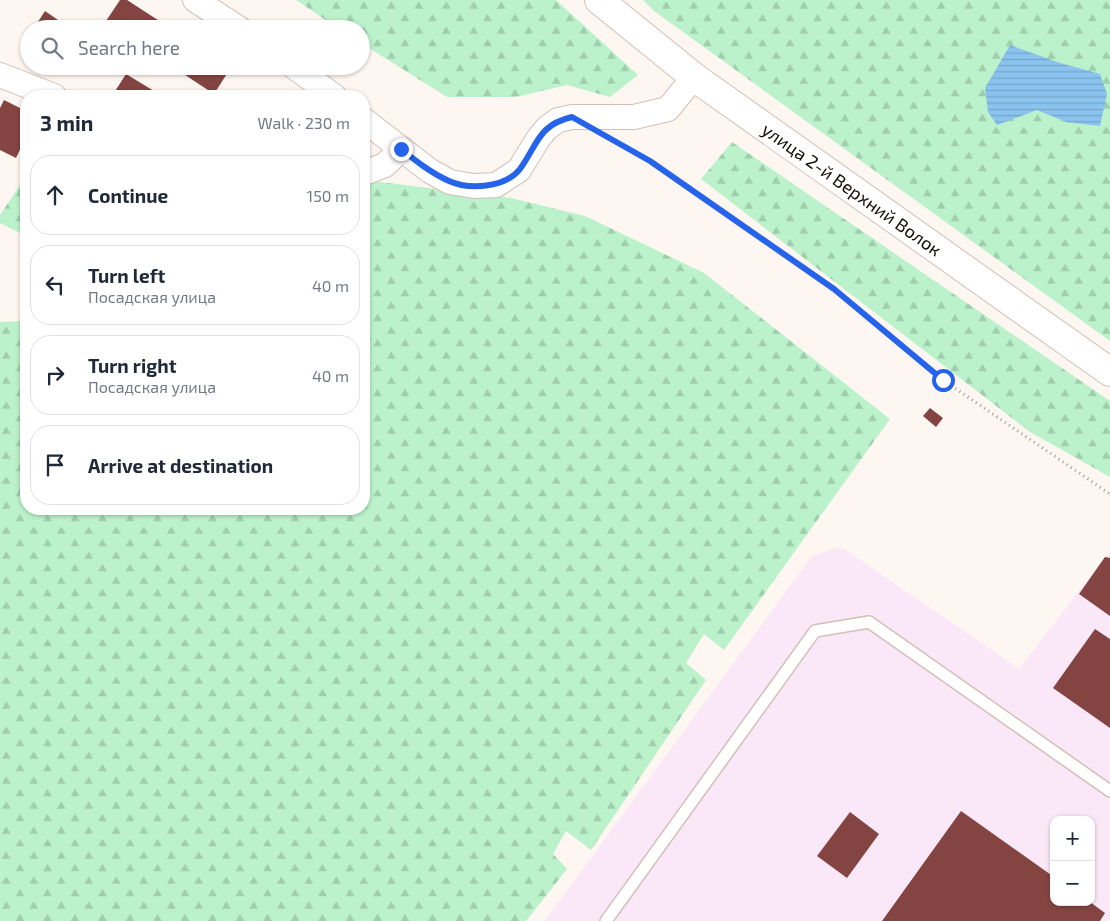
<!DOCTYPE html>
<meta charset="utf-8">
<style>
:root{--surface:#fff;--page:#f2f2f3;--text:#1f2937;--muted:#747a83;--line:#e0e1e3}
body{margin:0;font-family:"Exo 2",sans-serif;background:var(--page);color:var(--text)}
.controls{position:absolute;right:15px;bottom:15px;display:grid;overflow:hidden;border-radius:10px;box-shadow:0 1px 4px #0004}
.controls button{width:45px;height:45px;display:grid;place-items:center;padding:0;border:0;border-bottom:1px solid var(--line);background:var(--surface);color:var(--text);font:25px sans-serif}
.stop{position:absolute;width:15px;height:15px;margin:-11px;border:4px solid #2563eb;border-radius:50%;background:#fff}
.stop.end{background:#2563eb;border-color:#fff;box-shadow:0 1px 5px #0008}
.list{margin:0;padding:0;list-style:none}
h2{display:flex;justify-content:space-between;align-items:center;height:65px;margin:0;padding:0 20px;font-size:21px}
h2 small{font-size:16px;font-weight:400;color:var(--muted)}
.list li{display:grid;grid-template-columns:32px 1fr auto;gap:15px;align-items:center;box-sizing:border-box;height:80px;margin:0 10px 10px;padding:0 10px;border:1px solid var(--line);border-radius:20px}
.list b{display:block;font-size:19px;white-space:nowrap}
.list p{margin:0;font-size:16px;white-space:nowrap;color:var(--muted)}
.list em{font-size:16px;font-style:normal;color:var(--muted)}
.icon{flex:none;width:28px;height:28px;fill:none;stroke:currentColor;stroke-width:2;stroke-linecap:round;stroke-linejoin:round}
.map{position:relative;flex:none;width:1110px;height:921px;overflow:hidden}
.search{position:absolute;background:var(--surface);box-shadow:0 1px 4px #0004;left:20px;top:20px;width:350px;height:55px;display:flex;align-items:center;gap:12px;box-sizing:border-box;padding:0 18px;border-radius:28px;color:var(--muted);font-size:19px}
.panel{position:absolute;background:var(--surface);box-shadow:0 1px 4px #0004;left:20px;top:90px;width:350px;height:425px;border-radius:20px}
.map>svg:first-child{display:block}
.commercial{fill:#fae7f7;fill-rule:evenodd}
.forest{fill:url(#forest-firs)}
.water{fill:url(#water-rules)}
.building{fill:#844542}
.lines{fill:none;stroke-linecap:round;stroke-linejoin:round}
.lane-casing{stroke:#d2c0b5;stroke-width:14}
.street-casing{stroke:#d2c0b5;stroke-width:26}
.primary-casing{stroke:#d2c0b5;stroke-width:30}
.path{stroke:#9e9792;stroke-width:3;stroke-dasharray:1 4;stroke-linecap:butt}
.lane{stroke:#fff;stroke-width:11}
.street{stroke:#fff;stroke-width:24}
.primary{stroke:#fff;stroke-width:28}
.route{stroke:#2563eb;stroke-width:6}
.labels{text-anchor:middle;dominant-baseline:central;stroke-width:5;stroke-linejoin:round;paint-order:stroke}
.street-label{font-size:18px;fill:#120c08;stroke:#fff}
</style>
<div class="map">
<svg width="1110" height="921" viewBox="0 0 1110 921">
<defs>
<pattern id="forest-firs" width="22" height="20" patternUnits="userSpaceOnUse" patternTransform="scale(1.25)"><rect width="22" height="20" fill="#bbf2cb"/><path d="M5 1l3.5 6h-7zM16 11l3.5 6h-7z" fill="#a0cead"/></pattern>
<pattern id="water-rules" width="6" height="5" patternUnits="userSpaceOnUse" patternTransform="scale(1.25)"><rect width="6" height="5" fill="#89c3ee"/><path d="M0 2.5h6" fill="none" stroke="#75a6cb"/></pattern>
</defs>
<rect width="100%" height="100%" fill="#fdf6f1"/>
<path class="commercial" d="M837,548L844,549L856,557L1019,669L1110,551V921H545L812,556ZM1054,820H1091V902H1054Z"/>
<path class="forest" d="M296,0H556L638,75L610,97L567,85L516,97H447L361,43V29H339Z
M643,0H1110V341L654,11Z
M732,142L1110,401V477L1030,432L701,179Z
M364,180L511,198L585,216L704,273L890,419L724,650L704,634L686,663L706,680L591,850L566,831L553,854L567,869L526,921H0V322L26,321V509H364Z
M22,182L26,184V236L0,223V215Z"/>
<path class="water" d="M1010,45L1060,63L1100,74L1107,94L1100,126L1066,122L1037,110L997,125L988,112L985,88Z"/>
<path class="building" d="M120,0H127L164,24L161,29H112L104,24Z
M45,11L71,29H40L41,28L36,25Z
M178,66H226L230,69L214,94L176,69Z
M126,74L154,91L151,96H112Z
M4,100L26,111V137L16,158L0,150V108Z
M930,408L943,418L936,427L923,416Z
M1105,557L1110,558V616L1079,594Z
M1095,629L1110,639V728L1053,688Z
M961,811L1054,877V902H1090L1105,913L1100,921H882Z
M850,812L879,834L847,878L817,856Z"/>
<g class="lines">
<defs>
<path id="lane" d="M606,921L815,631L869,622L1110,791"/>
<path id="street" d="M195,0L240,29
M293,66L334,96
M0,75L54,96
M364,120L430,171L450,182L474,186L496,185L519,170L538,139L547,128L558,120L572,117H634L668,109L694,77
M364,173L385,165L401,149"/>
<g id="primary">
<path id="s1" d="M599,0L694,77L1110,372"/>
</g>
</defs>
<use href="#lane" class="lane-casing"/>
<use href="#street" class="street-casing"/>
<use href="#primary" class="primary-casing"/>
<path class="path" d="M612,139L651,161L834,289L943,380L1110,494"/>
<use href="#lane" class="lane"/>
<use href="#street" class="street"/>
<use href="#primary" class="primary"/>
</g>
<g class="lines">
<path class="route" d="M401,149C416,161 431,173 449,181C469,190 505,188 520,169C538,144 538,125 572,117L650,161L834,289L943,380"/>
</g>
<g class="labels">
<g class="street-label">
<text stroke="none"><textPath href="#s1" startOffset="316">улица 2-й Верхний Волок</textPath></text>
</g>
</g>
</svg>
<div class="controls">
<button>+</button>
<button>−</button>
</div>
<div class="stop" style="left:943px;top:380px"></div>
<div class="stop end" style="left:401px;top:149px"></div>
<div class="search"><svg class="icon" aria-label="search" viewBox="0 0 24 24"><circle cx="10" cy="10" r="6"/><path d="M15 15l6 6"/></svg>Search here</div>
<section class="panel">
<h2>3 min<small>Walk · 230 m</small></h2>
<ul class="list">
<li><svg class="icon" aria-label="ahead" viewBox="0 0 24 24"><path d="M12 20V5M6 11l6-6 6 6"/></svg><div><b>Continue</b></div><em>150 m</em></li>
<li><svg class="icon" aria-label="left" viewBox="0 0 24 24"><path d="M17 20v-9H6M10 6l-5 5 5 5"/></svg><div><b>Turn left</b><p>Посадская улица</p></div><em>40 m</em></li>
<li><svg class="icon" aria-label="right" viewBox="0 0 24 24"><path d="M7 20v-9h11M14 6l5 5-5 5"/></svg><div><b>Turn right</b><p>Посадская улица</p></div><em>40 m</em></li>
<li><svg class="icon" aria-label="arrive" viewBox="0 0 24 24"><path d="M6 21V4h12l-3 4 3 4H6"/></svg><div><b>Arrive at destination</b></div></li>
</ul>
</section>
</div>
